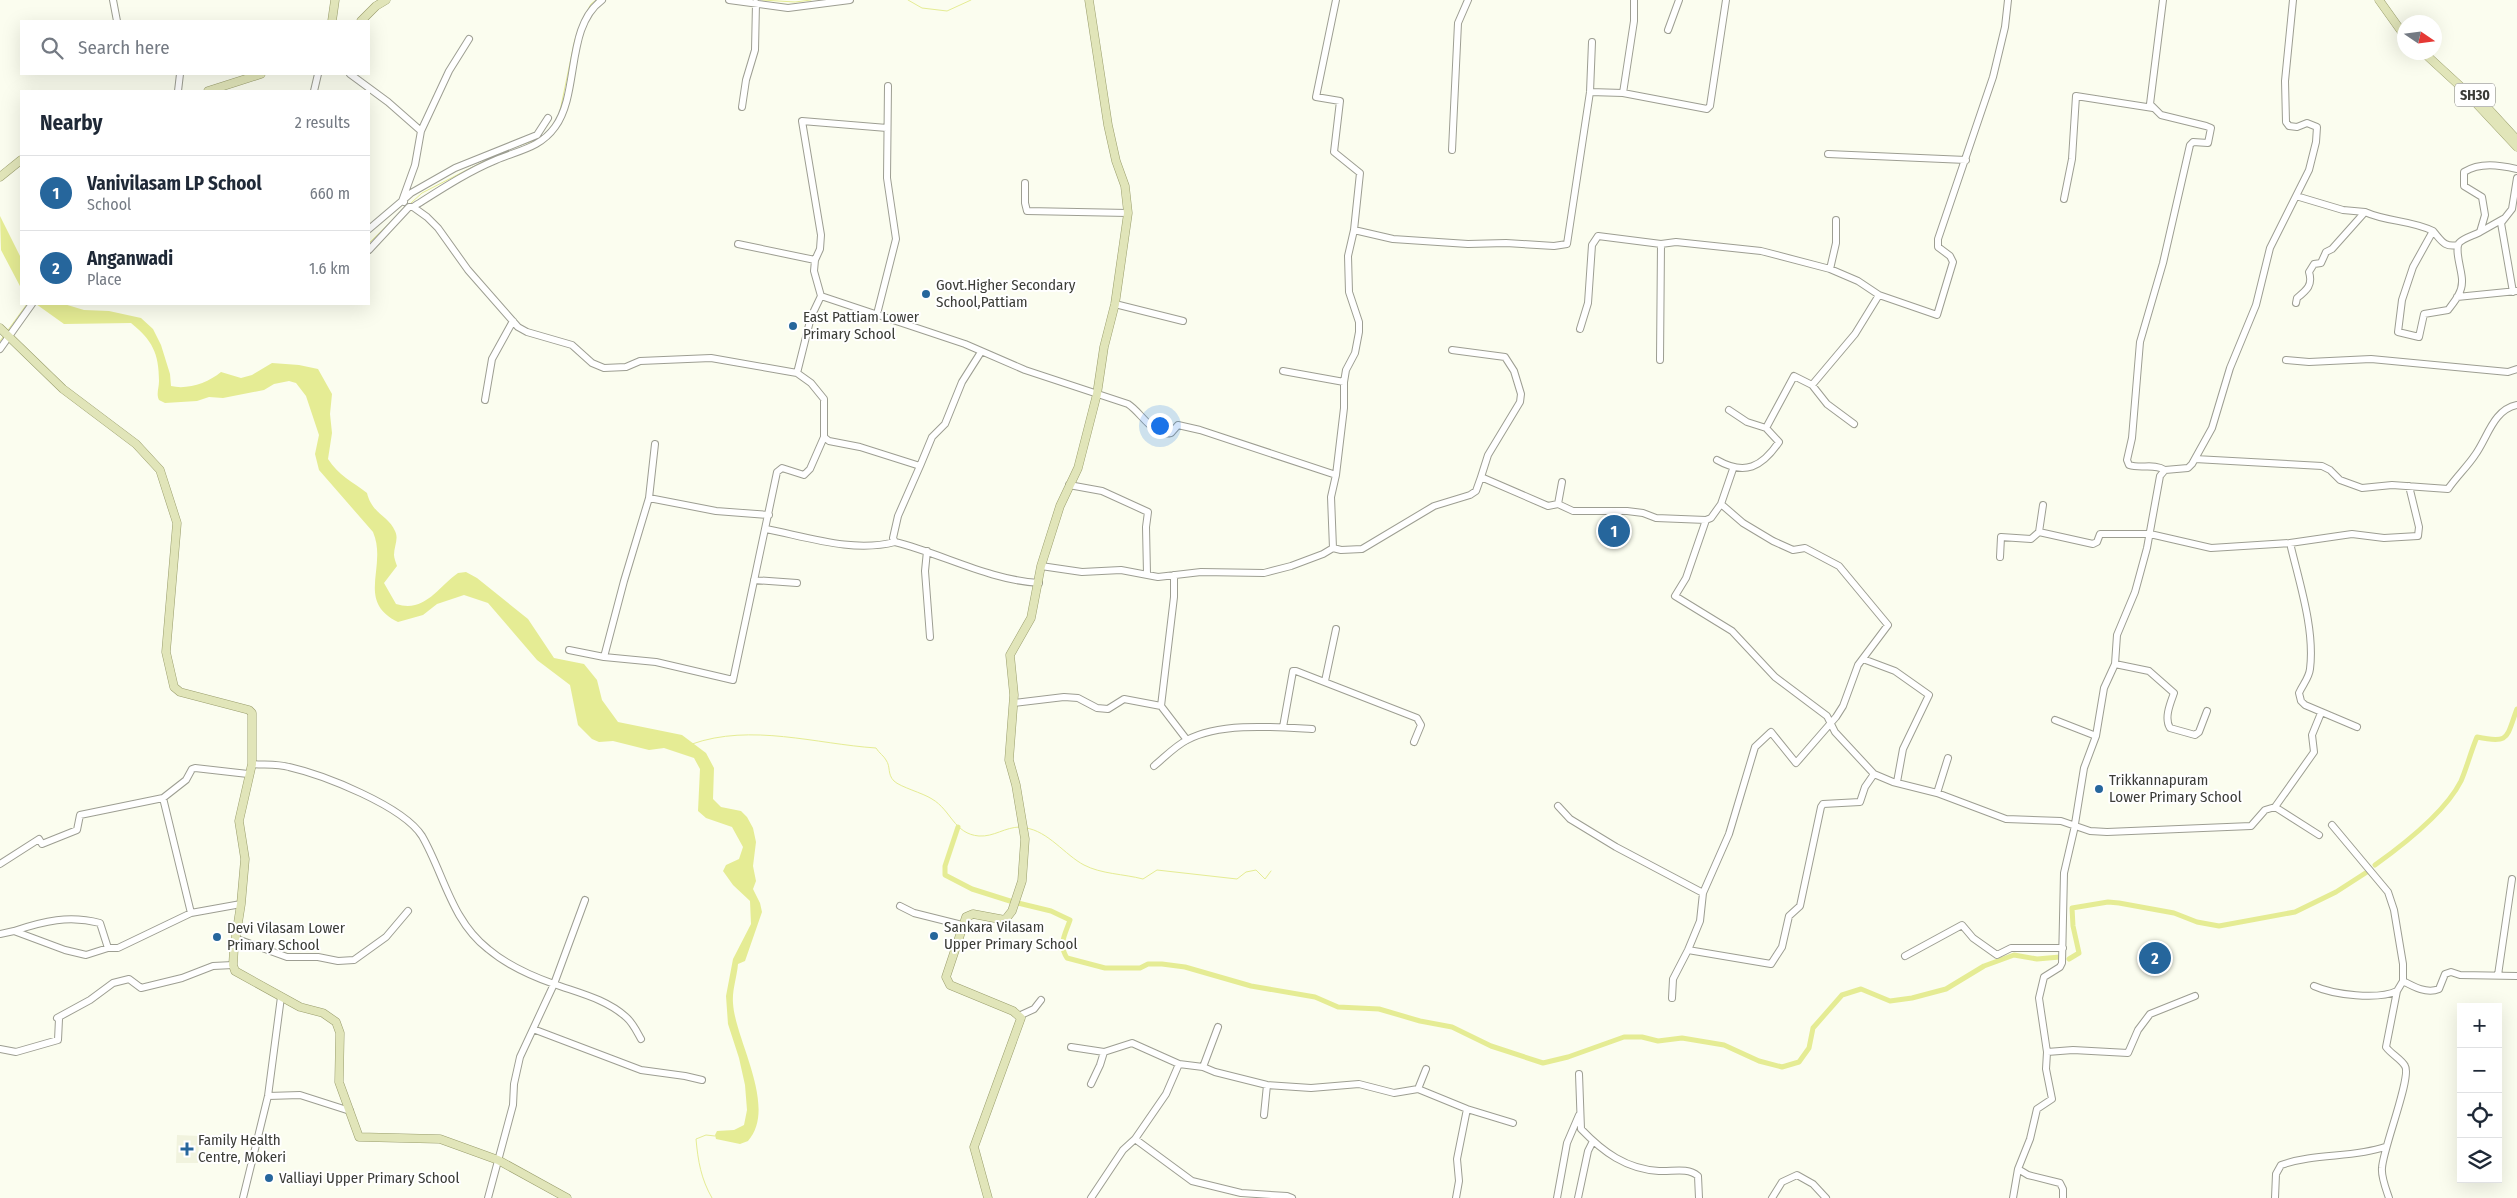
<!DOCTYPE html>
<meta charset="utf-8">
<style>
:root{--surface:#fff;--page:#f2f2f3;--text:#1f2937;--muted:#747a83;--line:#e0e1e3;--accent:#26669c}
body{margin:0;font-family:"Fira Sans Condensed",sans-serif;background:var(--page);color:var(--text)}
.controls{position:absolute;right:15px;bottom:15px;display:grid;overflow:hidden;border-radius:0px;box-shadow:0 5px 20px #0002}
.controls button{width:45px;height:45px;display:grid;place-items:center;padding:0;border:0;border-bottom:1px solid var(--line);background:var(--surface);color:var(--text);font:25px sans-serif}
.compass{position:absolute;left:2397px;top:15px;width:45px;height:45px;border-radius:50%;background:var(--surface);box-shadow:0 5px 20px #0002;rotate:103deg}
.you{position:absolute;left:1159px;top:425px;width:18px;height:18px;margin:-12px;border:4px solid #fff;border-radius:50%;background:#1a73e8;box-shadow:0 0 0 8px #1a73e833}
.badge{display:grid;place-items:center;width:32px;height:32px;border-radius:50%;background:var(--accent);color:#fff;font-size:16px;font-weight:700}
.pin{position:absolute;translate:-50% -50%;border:2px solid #fff;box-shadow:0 1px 5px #0006}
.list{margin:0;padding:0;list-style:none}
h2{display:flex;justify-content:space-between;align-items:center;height:65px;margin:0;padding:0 20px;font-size:21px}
h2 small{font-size:16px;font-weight:400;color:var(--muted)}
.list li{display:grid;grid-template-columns:32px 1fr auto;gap:15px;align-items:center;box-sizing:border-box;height:75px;padding:0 20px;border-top:1px solid var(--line)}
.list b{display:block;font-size:19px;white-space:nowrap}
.list p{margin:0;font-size:16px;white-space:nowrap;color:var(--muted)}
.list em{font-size:16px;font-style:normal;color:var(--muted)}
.icon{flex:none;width:28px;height:28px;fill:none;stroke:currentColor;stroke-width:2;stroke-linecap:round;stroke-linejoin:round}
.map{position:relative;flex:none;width:2517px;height:1198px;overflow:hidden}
.search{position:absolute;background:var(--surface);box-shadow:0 5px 20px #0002;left:20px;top:20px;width:350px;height:55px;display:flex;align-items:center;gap:12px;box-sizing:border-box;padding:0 18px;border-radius:0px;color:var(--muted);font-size:19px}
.panel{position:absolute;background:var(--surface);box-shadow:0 5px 20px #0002;left:20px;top:90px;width:350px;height:215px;border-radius:0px}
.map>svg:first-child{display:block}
.built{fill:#f1f3de}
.water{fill:#e5ec94}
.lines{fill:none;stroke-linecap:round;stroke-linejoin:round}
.stream{stroke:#e5ec94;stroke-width:1}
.canal{stroke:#e5ec94;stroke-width:5}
.minor-casing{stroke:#9d9e92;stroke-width:8}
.major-casing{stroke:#9a9e6d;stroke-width:9}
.minor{stroke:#fff;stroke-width:6}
.major{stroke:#e1e5b9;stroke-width:8}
.poi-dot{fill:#26669c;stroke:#fff;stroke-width:2}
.labels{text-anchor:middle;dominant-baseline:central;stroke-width:4;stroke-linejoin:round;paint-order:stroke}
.shield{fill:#fff;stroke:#767673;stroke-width:1}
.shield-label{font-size:14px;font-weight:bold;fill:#3b3c37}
.poi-label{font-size:15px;fill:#3b3c37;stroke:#fff;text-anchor:start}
</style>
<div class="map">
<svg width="2517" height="1198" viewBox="0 0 2517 1198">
<rect width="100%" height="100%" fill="#fbfdef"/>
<path class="built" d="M1604,523L1627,527L1622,541L1601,535Z
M177,1135L199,1136L198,1163H176Z"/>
<path class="water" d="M0,216L21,258V288L1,250Z
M36,304H64L84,310L109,311L141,318L153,329L161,345L170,374L171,386C187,390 208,383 221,372L241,378L252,375L272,363L299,365L318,369L332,394L330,414L332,433L328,459C338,475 353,482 367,493C372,514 389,516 395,531C399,539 394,546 394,555C394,558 396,563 397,566L384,583L396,604C425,613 437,588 458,573L466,572L477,578L528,619L554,658L584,664L597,680L602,700L618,722L682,735L706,753L714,768L713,799L721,807L741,811L747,817L753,828L756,842L753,866L756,881L753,889L760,903L762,912L745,961L738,964C737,977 732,990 733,1003C735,1040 778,1107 748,1141L740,1144L716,1139L715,1135L717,1131L734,1130L744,1125L747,1110L745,1085L739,1058L728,1024L726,996L733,959L751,924L750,901L733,885L723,871L726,865L739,859L743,847L732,827L706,818L698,811L700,769L694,758L664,748L649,750L613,741L599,742L592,739L578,725L570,685L537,660L488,603L464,595L437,604L423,615L398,622C355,601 388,567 373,532L319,470L315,454L319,435L306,396L296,383L289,381L274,384L264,390L223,398L209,397L197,401L165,403L159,400C156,394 159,388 159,381C159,353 152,340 131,323L64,324Z"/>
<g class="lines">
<path class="stream" d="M762,0L795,2L811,0
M908,0L922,8L947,11L971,0
M582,21L591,4L596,0
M560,111L575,39
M518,146L536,140
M411,203L422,193L494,156
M369,243L396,217
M8,330L27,304
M0,341L3,337
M692,744C751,723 816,744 876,748C879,753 884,756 886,760C891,767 887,774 894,781C900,787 923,793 932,799C951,810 954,834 979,836C994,837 1005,827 1020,827
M1026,828C1048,831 1065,855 1084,865C1101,874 1124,874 1143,879L1157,870L1237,879L1246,872L1256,870L1265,879L1271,871
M712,1198C701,1179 698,1161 696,1139L706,1135L715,1136"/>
<path class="canal" d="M958,827L945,866V875L972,889L1010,901
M2375,865C2403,845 2446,811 2461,781C2467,767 2471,751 2477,737C2510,744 2506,738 2517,709
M1018,903L1051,911L1070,920C1065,935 1058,944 1067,958L1105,968H1140L1148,964H1162L1185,967L1251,986L1315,997L1338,1007L1379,1009L1420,1021L1452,1027L1491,1046L1543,1063L1568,1057L1624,1037H1642L1658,1041L1682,1038L1724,1045L1759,1061L1782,1067L1799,1062L1809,1048L1813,1028L1842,995L1861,989L1890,1001L1912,998L1946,989L1984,966L2014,955L2037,959L2060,957
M2069,959L2079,953L2073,926L2072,908L2108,902L2119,903L2174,913L2197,922L2219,926L2295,912L2336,892L2367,872"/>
<defs>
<path id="minor" d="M113,0L117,21
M729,0L788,8L850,0
M1336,0L1316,97L1340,101L1334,152L1360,173L1354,230L1348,256L1349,292L1359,322V332L1355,353L1346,370L1344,382V408L1336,475L1331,497L1333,548L1341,550L1362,549L1434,506L1470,495L1476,491L1481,477L1548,506L1558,504L1573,511H1627L1643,513L1656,518L1706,520L1711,518L1721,504L1743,523L1773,541L1793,550L1805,548L1839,566L1888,625L1858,665L1843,706L1836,717L1796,763L1771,732L1755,747L1729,834L1703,893L1700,921L1688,950L1673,979L1672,998
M2163,0L2150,104L2161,115L2206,126L2211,128L2208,143L2193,142L2190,145L2163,263L2140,342L2132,438L2127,460L2129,465C2141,469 2154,463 2165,470
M1668,30L1679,0
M350,74L388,102L421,131L415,165L402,201L411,193L455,168L537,135L548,118
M178,91L180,74
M314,91L318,74
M1590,92L1623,93L1707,109L1710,106L1726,0
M1623,93L1634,21V0
M742,107L746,80L755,50L756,3
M421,131L449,71L469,39
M1452,150L1458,23L1468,0
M1828,154L1966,160
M1025,183V203L1027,211L1128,213
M2296,196L2343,210L2365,212
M2064,199L2072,159L2076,96L2153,108
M413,207L427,217L438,228L468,270L518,327L527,332L572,345L592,363L604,368L626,367L640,361L711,358L797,373L811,383L824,399V437L829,441L860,447L920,466L898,516L893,538L895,542C943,554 989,580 1039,583
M369,229L402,201L404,202
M1354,230L1393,239L1468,244L1506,243L1554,246L1567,244L1590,92L1592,42
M2433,231C2441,240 2444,248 2458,245
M2480,232L2503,219
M738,244L815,260
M369,250L409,207H413C440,190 467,172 496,160C519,150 540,148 555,127C580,93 565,27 602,0
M1830,269L1836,243V220
M2513,292L2501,223L2512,209L2517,178
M821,296L965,344L1025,370L1128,404C1141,412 1153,437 1171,433L1178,425L1200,430L1336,475
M2457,297L2517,291
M2296,303L2297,298C2307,290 2313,285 2309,272L2314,264L2321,263L2326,252L2332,249L2365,212C2387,222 2411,220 2433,231L2413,267L2402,300L2398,332L2419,337L2424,314L2448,310C2454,302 2462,293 2462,282C2463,273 2454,251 2459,243C2463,238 2475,235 2480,232L2485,215L2482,197L2464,186V172C2480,162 2499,165 2517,169
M1115,304L1183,321
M877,314L896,239L887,178L888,86
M1580,329L1588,303L1592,245L1598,236L1661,244L1676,242L1761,251L1830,269L1858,281L1879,295L1937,315L1953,262L1950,256L1938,247V239L1993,77L2005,27L2008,0
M0,349L32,304
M1452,350L1505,357L1514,371L1521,394L1520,402L1488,455L1481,477
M1660,360L1661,244
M2286,360L2309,362L2371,359L2508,372L2517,369
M1283,371L1344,382
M797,373L811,317L821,296L814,271L815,260L820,249L821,235L802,121L887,128
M1812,385L1855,334L1879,295
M485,400L492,359L513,321
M1766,428L1794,376L1812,385L1827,404L1854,424
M2195,459L2322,466L2330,470L2340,480L2362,488L2392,485L2448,489C2457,476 2467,467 2475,455C2488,437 2493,410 2517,405
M1717,460C1745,476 1762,467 1779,442L1766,428L1747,422L1729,410
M920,466L932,437L945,424L962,382L981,352
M1069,485L1102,491L1148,512L1146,527L1147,574
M649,498L716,511L769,515
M1558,504L1562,482
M1721,504L1733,469
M1706,520L1686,578L1675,596L1732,631L1775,677L1827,716L1835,732L1874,774L1893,782L1937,793L2006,819L2061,821L2090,831L2107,832L2251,826L2265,810L2275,807L2314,752L2312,735L2321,713
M766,529C807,537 853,553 895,542
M2039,532L2093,544L2097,542L2100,534H2150L2211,548L2290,543L2352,534L2384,538L2418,536L2419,527L2409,486
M2290,543C2299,582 2315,629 2310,669C2309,678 2303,684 2299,693L2301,701L2305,705L2357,727
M927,551L925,571L930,637
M2000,557L2001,537L2031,539L2039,532L2043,505
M1041,566L1082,572L1121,570L1158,577L1201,572L1264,573L1291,566L1323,554L1333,548
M754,580L797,583
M569,650L604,657L656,662L733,680L777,472L782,468L804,475L810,469L824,437
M604,657L624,581L649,498L655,444
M1863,659L1895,671L1929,695L1903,749L1897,782
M2115,664L2149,671L2174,693C2170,704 2164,718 2170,728L2195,735L2199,732L2207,711
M1325,681L1336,629
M1014,703L1064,697L1078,698L1097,708L1108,709L1124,699L1161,706L1187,740
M1161,706L1174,597V575
M2055,720L2096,736
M1283,727L1293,671H1296L1417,718L1421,725L1414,742
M252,764C264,765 278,764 289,767C324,775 403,806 422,836C444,874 451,920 488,949C507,965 531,976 554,984C579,993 606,999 626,1017C633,1023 637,1032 641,1039
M1154,766C1165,757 1175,746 1187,740C1220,722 1276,727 1312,729
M1937,793L1948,758
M1558,806L1570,819L1616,847L1703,893
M2275,807L2319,835
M2332,825L2388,892L2394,910L2403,964V981L2397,991L2386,1047C2391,1054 2401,1059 2405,1066C2412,1077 2383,1148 2382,1168C2381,1177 2386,1189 2389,1198
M0,864L39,839L42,844L77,830L80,815L163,798
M900,906L914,913L962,925
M191,913L241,904
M14,931C44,921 69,915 100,923L108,948
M0,934L14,931L65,950L86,955L108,948H118L191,913L163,798L186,780L192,769L195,768L248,774
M237,939L287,957H318L338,961L354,960L386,937L408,911
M1688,950L1771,964L1782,947L1789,916L1800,906L1821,807L1823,804L1860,802L1865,787L1874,774
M1905,956L1962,925L1973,938L1997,955L2011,948H2063
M2498,975L2512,879
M2403,981C2414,987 2427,994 2439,989L2445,974L2451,972L2460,975L2517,976
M2314,986C2334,995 2378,1000 2397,991
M1021,1015L1034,1009L1041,1000
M533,1029L641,1070L685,1076L702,1080
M1071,1047L1104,1052L1132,1043L1179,1064L1203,1067L1215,1072L1267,1085L1311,1088L1359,1084L1394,1093L1418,1089L1467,1109L1513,1123
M0,1049L16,1052L58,1040L59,1019L57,1018L90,1000L113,983L129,979L141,988L182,978L213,966L233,965
M2047,1052L2073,1050L2128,1053L2138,1030L2150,1014L2195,996
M1203,1067L1218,1027
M1579,1074L1581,1129C1603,1152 1626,1169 1659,1171C1672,1172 1687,1167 1698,1176L1699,1198
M1091,1084L1100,1065L1104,1052
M1418,1089L1426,1069
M268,1096L300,1095L350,1111
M1264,1115L1267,1085
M1135,1139L1166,1094L1179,1064
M243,1198L268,1096L281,997
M488,1198L513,1105L514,1084L520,1057L554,984L585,900
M1091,1198L1123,1150L1135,1139L1192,1181L1241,1193L1287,1196L1292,1198
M1456,1198L1459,1181L1457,1159L1467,1109
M1557,1198L1567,1143L1579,1115
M1578,1198L1588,1151L1593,1141
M1772,1198L1782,1182L1797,1175L1813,1184L1826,1198
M2013,1198L2018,1169
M2063,1198V1189L2060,1183L2028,1175L2018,1169L2030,1139L2037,1109L2052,1099L2046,1069L2047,1052L2039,998L2044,977L2060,967L2062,963L2064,873L2074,830L2084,768L2096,736L2104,688L2115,664L2117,635L2135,592L2147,548L2160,476L2165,470L2188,468L2192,464L2212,428L2230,368L2256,305L2270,248L2309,170L2316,142L2317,127L2307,123L2297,127L2289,126L2286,122L2285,81L2293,0
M2275,1198L2276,1174L2281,1165C2316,1153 2352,1158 2385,1147"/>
<path id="major" d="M2379,0L2404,35
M332,21L335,0
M361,21L376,6L386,0
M2423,52L2460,86L2517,147
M208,91L261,74
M2484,104L2517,140
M0,177L21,160
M0,328L63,389L136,444L160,470L177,523L166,652L174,687L180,692L249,710L252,713V764L239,821L245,859L241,904L234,948L233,965L235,971L300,1007L323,1013L336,1022L340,1033L339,1082L359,1137L440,1139L498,1160L567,1198
M988,1198L974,1147L1021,1018L1013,1011L950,985L946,977L966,917L973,914L1005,920L1012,911L1022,881L1025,839L1016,785L1009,760L1014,695L1010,655L1031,618L1041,566L1060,506L1078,468L1097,394L1104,347L1115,304L1128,213L1125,186L1116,161L1108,125L1089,0"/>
</defs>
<use href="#minor" class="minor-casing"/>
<use href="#major" class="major-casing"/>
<use href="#minor" class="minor"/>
<use href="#major" class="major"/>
</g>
<g class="poi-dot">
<circle cx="926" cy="294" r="5"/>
<circle cx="793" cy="326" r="5"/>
<circle cx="2099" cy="789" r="5"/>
<circle cx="934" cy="936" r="5"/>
<circle cx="217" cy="937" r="5"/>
<path d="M184.5 1141.5h5v5h5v5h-5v5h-5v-5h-5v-5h5z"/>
<circle cx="269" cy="1178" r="5"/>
</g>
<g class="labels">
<rect class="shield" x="2455" y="83.5" width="40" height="23" rx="4"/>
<g class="shield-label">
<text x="2475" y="95">SH30</text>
</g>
<g class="poi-label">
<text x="936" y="285">Govt.Higher Secondary<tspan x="936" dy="17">School,Pattiam</tspan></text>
<text x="803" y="317">East Pattiam Lower<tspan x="803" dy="17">Primary School</tspan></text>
<text x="2109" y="780">Trikkannapuram<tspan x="2109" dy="17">Lower Primary School</tspan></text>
<text x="944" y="927">Sankara Vilasam<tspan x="944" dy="17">Upper Primary School</tspan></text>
<text x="227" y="928">Devi Vilasam Lower<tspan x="227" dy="17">Primary School</tspan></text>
<text x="198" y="1140">Family Health<tspan x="198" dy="17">Centre, Mokeri</tspan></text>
<text x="279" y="1178">Valliayi Upper Primary School</text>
</g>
</g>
</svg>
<div class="controls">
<button>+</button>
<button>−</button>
<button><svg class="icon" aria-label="locate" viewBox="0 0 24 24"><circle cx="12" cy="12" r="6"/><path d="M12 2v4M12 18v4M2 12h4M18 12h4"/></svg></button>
<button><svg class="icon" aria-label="layers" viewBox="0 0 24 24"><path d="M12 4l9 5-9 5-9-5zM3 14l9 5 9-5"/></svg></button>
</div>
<svg class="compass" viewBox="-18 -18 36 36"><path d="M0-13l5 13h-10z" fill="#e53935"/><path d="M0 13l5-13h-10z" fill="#747a83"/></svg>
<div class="you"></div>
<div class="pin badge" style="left:1614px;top:531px">1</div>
<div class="pin badge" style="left:2155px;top:958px">2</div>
<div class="search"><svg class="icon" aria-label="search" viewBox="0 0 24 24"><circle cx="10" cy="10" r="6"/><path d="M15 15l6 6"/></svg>Search here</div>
<section class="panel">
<h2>Nearby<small>2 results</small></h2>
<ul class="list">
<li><span class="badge">1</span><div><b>Vanivilasam LP School</b><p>School</p></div><em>660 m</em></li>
<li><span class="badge">2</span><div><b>Anganwadi</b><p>Place</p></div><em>1.6 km</em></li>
</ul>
</section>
</div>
